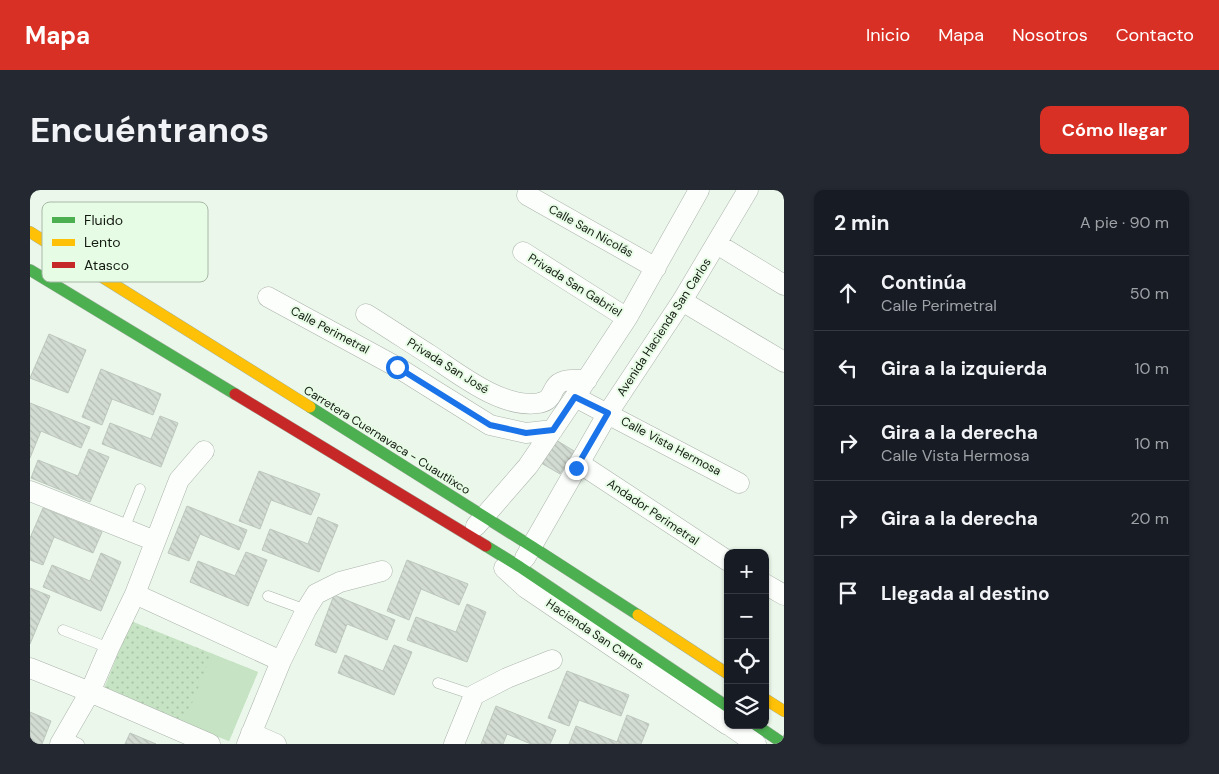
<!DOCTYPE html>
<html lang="es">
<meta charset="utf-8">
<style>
:root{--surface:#171b24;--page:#242831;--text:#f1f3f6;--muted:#9ea1a6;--line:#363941;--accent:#d93025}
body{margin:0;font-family:"DM Sans",sans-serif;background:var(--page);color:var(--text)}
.controls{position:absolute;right:15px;bottom:15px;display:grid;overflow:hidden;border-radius:10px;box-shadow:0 1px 4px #0004}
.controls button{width:45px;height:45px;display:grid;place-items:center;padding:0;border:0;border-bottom:1px solid var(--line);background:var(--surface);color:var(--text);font:25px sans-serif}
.stop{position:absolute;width:15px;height:15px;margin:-11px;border:4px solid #1a73e8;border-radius:50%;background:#fff}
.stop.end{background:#1a73e8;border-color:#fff;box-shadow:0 1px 5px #0008}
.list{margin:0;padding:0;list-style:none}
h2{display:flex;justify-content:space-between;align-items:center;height:65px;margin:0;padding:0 20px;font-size:21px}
h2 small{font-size:16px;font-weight:400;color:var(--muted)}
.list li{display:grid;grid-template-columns:32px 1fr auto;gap:15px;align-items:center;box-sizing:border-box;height:75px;padding:0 20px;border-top:1px solid var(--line)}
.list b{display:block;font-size:19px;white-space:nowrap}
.list p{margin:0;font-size:16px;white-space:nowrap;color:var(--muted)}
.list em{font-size:16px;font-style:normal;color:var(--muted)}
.icon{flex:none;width:28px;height:28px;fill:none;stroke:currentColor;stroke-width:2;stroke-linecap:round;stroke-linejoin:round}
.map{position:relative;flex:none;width:754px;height:554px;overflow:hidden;border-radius:10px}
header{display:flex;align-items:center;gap:30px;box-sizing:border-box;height:70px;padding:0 25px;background:var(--accent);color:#fff}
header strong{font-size:24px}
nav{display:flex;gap:28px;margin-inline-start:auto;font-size:18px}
.intro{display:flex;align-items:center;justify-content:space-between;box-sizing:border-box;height:120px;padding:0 30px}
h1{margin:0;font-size:35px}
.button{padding:12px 22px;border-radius:10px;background:var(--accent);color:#fff;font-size:18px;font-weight:700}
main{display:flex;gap:30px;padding:0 30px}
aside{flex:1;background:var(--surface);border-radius:10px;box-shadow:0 1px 4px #0004}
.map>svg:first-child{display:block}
.grass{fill:url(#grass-dots)}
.pitch{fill:#c6e4c4}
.building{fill:url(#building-back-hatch);stroke:#bec7bd}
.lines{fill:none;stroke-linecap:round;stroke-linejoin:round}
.lane-casing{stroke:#abb3aa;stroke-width:11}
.street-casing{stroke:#abb3aa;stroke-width:21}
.fast-casing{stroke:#a0ae9f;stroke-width:12}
.slow-casing{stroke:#a0ae9f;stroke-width:12}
.jam-casing{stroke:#a0ae9f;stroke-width:12}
.lane{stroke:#fcfefc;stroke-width:10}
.street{stroke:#fcfefc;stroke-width:20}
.fast{stroke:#4caf50;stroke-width:11}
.slow{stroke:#ffc107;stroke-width:11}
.jam{stroke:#c62828;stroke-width:11}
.route{stroke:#1a73e8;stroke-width:6}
.labels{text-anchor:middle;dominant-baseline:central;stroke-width:4;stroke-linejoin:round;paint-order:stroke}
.street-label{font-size:12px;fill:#131a12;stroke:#e7fce5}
.key{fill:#e7fce5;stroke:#a7b8a6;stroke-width:1}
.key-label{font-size:14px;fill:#131a12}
</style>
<header>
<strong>Mapa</strong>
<nav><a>Inicio</a><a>Mapa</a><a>Nosotros</a><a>Contacto</a></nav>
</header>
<div class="intro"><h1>Encuéntranos</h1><a class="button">Cómo llegar</a></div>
<main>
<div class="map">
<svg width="754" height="554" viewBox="0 0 754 554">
<defs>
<pattern id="grass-dots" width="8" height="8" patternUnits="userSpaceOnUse" patternTransform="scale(1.25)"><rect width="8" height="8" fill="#c6e4c4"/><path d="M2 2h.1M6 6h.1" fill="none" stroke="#a9c3a7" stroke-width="1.8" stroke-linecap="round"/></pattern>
<pattern id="building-back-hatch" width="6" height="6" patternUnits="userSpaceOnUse" patternTransform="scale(1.25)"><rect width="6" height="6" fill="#d3dcd2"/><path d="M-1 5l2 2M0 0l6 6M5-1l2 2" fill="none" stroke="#b4bcb3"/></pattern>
</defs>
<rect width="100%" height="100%" fill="#ebf7ea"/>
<path class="grass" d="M101,431L228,482L199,551L73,501Z"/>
<path class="pitch" d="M182,464L228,482L199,551L154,533Z"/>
<path class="building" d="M19,144L56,160L38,203L0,188Z
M71,179L131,204L123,225L82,209L72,235L52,227Z
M0,213L60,237L51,258L11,241L0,268Z
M130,226L148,233L131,277L72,254L80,233L121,249Z
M521,247L544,261L530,284L506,270Z
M59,259L79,267L60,312L1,288L8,270L48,286Z
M229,281L290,304L281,325L241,310L230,339L209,331Z
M157,316L217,340L209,360L170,344L159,371L138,363Z
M13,318L72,342L63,363L24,347L13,375L0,370V348Z
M288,327L308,335L289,382L232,360L240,339L278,354Z
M216,362L237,370L218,416L160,392L168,371L205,386Z
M71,363L91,372L71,421L13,397L22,375L60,391Z
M377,370L438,394L429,415L391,399L379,430L357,421Z
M0,398L20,406L0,454Z
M304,405L365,430L357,450L317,434L306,463L285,455Z
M437,414L456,422L437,472L377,450L386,427L426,442Z
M364,455L382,462L364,505L308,483L315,465L353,481Z
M537,481L599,505L591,526L549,510L539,536L518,528Z
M466,516L526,540L520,554H501L477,544L473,554H451Z
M0,522L21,531L12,554H0Z
M597,525L619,534L611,554H539L546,536L587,552Z
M100,543L126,554H95Z"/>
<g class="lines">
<defs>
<path id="lane" d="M94,339L110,299
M238,406L276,420
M33,440L79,458
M408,493L444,505
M35,547L49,554"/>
<path id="street" d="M497,5L626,78
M687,54L754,95
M493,62L597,128
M238,107L367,177L460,235L496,243L523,240
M652,111L754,172
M336,124C357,137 378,151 400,165C429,184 472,219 509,213C523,210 520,203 527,195C534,188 548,190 557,190
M545,207L709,293
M549,273L698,371
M0,301L125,351
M446,336L498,276L545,207L597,128L669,0
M495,368L578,223L652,111L718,0
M474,378L496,398L698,535
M735,394L754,405
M105,404L251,471
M0,478L60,502L180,554
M699,535L726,554
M221,543L246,554
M30,554L60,502L79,458L105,404L149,290L174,261
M217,554L251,471L276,420L286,404L310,392L352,381
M424,554L444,505L477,488L522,470"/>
<path id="fast" d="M0,80L205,204
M280,217L501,356L608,425
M456,356L490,377L698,517
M726,535L754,554"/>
<path id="slow" d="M0,42L280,217
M608,425L698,484
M735,509L754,521"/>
<path id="jam" d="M205,204L456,356"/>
</defs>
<use href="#lane" class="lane-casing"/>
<use href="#street" class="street-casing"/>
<use href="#fast" class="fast-casing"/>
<use href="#slow" class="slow-casing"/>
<use href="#jam" class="jam-casing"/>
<use href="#lane" class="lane"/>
<use href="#street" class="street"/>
<use href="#fast" class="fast"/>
<use href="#slow" class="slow"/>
<use href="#jam" class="jam"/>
</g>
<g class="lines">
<path class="route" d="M367,177L460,235L496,243L523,240L545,207L578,223L546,278"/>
</g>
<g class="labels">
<g class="street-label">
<text transform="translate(561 41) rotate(29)">Calle San Nicolás</text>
<text transform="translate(545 95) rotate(32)">Privada San Gabriel</text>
<text transform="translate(634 137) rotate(-57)">Avenida Hacienda San Carlos</text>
<text transform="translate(300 140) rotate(28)">Calle Perimetral</text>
<text transform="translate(418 176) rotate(32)">Privada San José</text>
<text transform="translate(357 250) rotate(32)">Carretera Cuernavaca - Cuautlixco</text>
<text transform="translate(641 256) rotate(28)">Calle Vista Hermosa</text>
<text transform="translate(623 322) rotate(34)">Andador Perimetral</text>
<text transform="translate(565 444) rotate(34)">Hacienda San Carlos</text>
</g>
</g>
<rect x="12" y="12" width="166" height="80" rx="8" class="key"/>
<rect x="22" y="27" width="23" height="6" fill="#4caf50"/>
<rect x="22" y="49" width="23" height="7" fill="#ffc107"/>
<rect x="22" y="72" width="23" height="6" fill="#c62828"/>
<g class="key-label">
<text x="54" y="35">Fluido</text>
<text x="54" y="57">Lento</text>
<text x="54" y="80">Atasco</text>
</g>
</svg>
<div class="controls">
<button>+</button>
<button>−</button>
<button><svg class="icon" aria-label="locate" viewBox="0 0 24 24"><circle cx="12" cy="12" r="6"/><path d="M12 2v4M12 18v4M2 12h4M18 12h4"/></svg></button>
<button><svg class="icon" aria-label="layers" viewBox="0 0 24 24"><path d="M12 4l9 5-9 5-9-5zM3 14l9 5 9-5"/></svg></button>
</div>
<div class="stop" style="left:367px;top:177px"></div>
<div class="stop end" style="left:546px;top:278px"></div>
</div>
<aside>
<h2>2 min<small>A pie · 90 m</small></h2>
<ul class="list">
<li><svg class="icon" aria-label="ahead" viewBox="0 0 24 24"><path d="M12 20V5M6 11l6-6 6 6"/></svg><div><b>Continúa</b><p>Calle Perimetral</p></div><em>50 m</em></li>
<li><svg class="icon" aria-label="left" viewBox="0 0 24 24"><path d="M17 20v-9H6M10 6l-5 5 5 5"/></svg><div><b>Gira a la izquierda</b></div><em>10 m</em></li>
<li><svg class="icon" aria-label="right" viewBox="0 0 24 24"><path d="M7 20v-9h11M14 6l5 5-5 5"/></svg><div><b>Gira a la derecha</b><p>Calle Vista Hermosa</p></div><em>10 m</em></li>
<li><svg class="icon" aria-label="right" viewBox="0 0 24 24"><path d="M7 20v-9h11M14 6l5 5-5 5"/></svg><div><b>Gira a la derecha</b></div><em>20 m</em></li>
<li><svg class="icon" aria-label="arrive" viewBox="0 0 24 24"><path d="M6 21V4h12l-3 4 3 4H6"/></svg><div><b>Llegada al destino</b></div></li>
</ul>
</aside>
</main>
